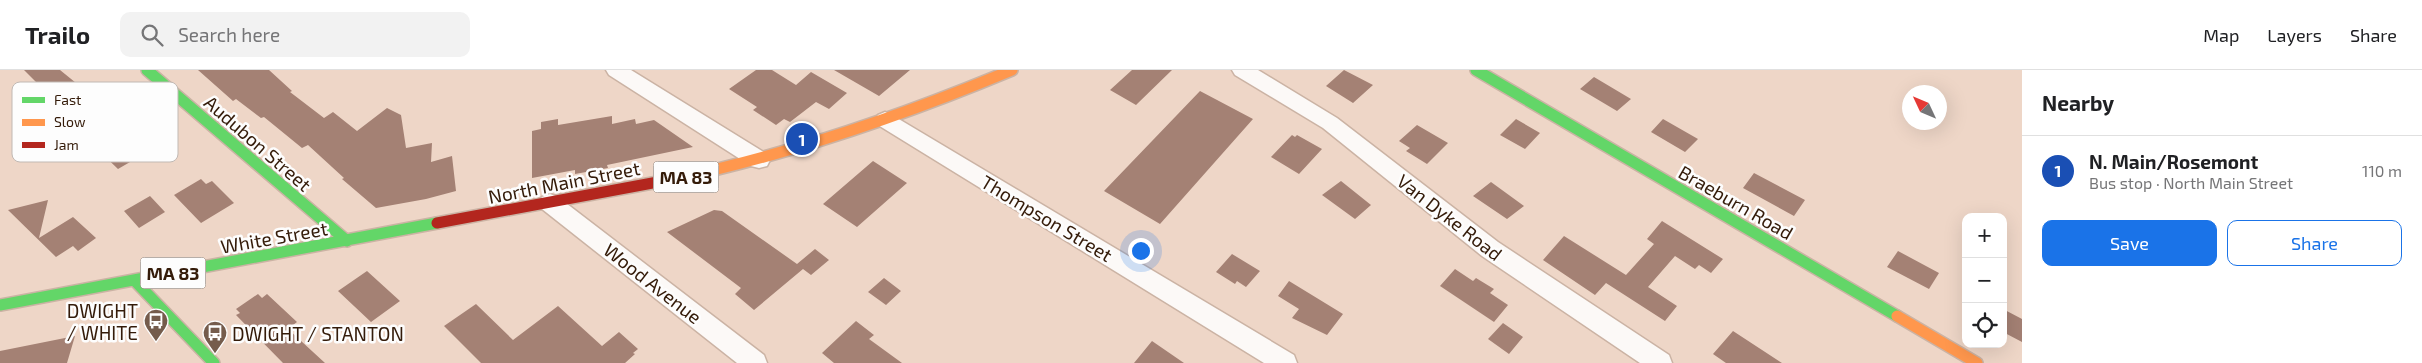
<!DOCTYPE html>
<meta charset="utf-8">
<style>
:root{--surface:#fff;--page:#f2f2f2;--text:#202124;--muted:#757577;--line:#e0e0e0;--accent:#1a73e8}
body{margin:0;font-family:"Exo 2",sans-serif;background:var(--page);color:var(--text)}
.controls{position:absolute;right:15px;bottom:15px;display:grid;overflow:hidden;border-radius:10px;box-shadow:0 5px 20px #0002}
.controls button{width:45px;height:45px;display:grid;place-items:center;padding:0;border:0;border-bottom:1px solid var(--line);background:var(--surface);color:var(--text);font:25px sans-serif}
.compass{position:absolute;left:1902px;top:15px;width:45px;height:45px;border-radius:50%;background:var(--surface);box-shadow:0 5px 20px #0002;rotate:314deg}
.you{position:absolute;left:1140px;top:180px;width:18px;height:18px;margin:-12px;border:4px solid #fff;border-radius:50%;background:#1a73e8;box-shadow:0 0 0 8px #1a73e833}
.badge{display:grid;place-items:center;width:32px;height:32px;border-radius:50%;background:var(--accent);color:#fff;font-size:16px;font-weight:700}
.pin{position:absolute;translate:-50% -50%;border:2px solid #fff;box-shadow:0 1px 5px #0006}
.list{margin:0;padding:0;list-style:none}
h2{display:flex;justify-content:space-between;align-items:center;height:65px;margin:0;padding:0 20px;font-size:21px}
h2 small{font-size:16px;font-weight:400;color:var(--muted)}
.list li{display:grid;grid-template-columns:32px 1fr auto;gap:15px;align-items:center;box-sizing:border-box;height:70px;padding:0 20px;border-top:1px solid var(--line)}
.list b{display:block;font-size:19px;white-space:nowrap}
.list p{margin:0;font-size:16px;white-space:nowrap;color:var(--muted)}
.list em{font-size:16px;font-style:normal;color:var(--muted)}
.actions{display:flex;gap:10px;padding:15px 20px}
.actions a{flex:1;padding:11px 0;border:1px solid var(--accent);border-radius:10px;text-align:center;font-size:18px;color:var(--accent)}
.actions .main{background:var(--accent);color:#fff}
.icon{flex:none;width:28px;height:28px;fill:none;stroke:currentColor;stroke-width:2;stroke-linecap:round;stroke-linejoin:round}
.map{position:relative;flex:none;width:2022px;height:293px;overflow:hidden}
header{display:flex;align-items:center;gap:30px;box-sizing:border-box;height:70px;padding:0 25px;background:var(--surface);border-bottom:1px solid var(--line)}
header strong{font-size:24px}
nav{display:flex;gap:28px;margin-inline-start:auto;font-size:18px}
.search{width:350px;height:45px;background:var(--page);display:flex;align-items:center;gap:12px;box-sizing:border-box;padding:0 18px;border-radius:10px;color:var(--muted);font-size:19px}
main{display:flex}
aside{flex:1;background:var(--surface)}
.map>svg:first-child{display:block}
.building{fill:#a48174}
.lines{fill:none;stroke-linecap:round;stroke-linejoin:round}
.street-casing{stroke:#cbb3a4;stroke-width:3}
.fast-casing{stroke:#cbb3a4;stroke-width:14}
.slow-casing{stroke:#cbb3a4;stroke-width:14}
.jam-casing{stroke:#cbb3a4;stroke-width:14}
.street{fill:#fcf9f7;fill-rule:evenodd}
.fast{stroke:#63d668;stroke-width:11}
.slow{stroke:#ff974d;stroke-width:11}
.jam{stroke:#b3261e;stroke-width:11}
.labels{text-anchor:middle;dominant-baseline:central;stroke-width:5;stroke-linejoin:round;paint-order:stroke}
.shield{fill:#fdfdfd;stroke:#705f52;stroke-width:1}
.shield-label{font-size:18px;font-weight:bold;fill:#341b09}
.street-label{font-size:19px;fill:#341b09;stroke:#fdfdfd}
.poi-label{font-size:19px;fill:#341b09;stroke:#fdfdfd;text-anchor:end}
.key{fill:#fdfdfd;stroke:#c1b9b4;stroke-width:1}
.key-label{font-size:14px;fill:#341b09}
</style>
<header>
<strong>Trailo</strong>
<div class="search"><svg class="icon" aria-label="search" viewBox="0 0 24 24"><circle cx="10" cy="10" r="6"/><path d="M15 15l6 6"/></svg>Search here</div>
<nav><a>Map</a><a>Layers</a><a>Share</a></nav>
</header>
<main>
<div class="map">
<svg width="2022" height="293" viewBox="0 0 2022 293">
<rect width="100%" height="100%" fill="#eed6c7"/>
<path class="building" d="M24,0H60L118,47L145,72L142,74L149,81L118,99L65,48L60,51L41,34L52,28Z
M198,0H269L292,21L290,22L324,48L333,42L357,61L387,38L401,45L406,78L432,73L431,92L452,86L456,121L426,129L376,138L342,109L344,108L308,75L302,78L264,47L261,48L236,29L233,31Z
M756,0H772L796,15L811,2L847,23L829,39L816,32L790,52L784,49L776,55L753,40L757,37L729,19Z
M834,0H910L879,26Z
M1132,0H1172L1136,35L1110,20Z
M1344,0L1373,15L1353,33L1326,16Z
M1594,7L1631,29L1617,41L1580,19Z
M1200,21L1253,49L1160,154L1104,121Z
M612,46V54L635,49L636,54L654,50L693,77L607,95L608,98L575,104V100L532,108V61L541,59V52L558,49V55Z
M1516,49L1540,63L1525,79L1500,65Z
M1663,49L1698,69L1685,82L1651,62Z
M1417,55L1448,73L1427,94L1406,81L1410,78L1399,71Z
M1292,65L1295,67L1297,65L1322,79L1299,104L1271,87Z
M873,91L907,113L857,157L823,134Z
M1754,103L1805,130L1794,146L1743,118Z
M201,109L206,114L212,111L234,133L201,153L174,125Z
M1341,111L1371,135L1355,149L1322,125Z
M1491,112L1524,136L1507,149L1473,126Z
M150,126L165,142L139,158L124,141Z
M48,130L39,168L73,147L96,168L78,181L73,176L56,187L8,140Z
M714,140L722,141L797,194L815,179L829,190L811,205L803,199L754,240L735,224L741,218L667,162Z
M1662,151L1723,189L1711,203L1699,195L1695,199L1675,186L1648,217L1677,236L1665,251L1606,213L1595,225L1543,190L1564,166L1626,205L1654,174L1647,169Z
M1898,181L1939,203L1929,219L1887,197Z
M1232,184L1260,201L1246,217L1237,211L1235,214L1216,202Z
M1455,199L1473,211L1476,208L1494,219L1490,223L1508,235L1494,252L1440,216Z
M367,201L400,231L371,252L338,221Z
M884,208L901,221L886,235L868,222Z
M1289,211L1343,244L1327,265L1292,248L1299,239L1278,226Z
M258,224L262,228L267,224L297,252L288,259L325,293H283L236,245L240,243L236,239Z
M476,234L513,270L558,236L602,276L619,262L638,279L633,283L635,284L625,293H481L444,256Z
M2003,239L2022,249V272L2003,262Z
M856,251L874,265L869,269L902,293H834L822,283Z
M1503,253L1523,267L1509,284L1488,269Z
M1733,261L1782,293H1726L1713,284Z
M75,266L67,293H0V281Z
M1152,271L1184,293H1134Z"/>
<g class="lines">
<defs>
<path id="street" d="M606,0H631L767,84L770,90L767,96L759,98L751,96L609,5Z
M1232,0H1258L1337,48L1498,172L1669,285L1672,293H1640L1482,186L1323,58L1235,5Z
M885,42L892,45L1294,285L1297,293H1264L878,55L875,50L878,45Z
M550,124L558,127L764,285L767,293H737L542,139L539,133L542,127Z"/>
<path id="fast" d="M147,0L347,171
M1476,0L1897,246
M134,210L214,293
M0,235L437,153"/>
<path id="slow" d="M674,109C791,84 902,46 1012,0
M1897,246L1977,293"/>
<path id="jam" d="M437,153L674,109"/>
</defs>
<use href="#street" class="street-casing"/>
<use href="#fast" class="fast-casing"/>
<use href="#slow" class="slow-casing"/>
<use href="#jam" class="jam-casing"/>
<use href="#street" class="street"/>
<use href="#fast" class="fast"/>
<use href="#slow" class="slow"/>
<use href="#jam" class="jam"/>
</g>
<defs>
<symbol id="bus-pin" viewBox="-11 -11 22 30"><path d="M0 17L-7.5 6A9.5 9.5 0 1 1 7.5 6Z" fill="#755c4c" stroke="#fdfdfd"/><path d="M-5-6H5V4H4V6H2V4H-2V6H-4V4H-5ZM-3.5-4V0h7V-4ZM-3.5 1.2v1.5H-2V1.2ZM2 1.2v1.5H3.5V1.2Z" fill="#fff"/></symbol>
</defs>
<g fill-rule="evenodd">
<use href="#bus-pin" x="142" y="237" width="28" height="38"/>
<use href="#bus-pin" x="201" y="249" width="28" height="38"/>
</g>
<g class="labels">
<g class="shield">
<rect x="653.5" y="91.5" width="65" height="31" rx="4"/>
<rect x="140.5" y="187.5" width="65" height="31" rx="4"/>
</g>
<g class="shield-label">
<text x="686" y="107">MA 83</text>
<text x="173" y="203">MA 83</text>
</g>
<g class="street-label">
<text transform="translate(258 73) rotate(41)">Audubon Street</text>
<text transform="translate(564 112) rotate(-11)">North Main Street</text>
<text transform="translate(1736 132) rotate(30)">Braeburn Road</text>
<text transform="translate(1450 147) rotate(38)">Van Dyke Road</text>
<text transform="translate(1047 148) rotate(31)">Thompson Street</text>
<text transform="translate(274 167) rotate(-10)">White Street</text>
<text transform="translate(653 213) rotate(38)">Wood Avenue</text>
</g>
<g class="poi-label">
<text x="138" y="240">DWIGHT<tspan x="138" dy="22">/ WHITE</tspan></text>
<text x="232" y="263" text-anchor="start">DWIGHT / STANTON</text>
</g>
</g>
<rect x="12" y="12" width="166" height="80" rx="8" class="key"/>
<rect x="22" y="27" width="23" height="6" fill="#63d668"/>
<rect x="22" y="49" width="23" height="7" fill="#ff974d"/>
<rect x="22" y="72" width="23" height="6" fill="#b3261e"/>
<g class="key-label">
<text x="54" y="35">Fast</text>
<text x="54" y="57">Slow</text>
<text x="54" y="80">Jam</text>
</g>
</svg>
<div class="controls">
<button>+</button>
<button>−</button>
<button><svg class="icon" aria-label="locate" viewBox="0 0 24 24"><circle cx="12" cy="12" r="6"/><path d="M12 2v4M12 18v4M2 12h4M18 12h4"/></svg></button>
</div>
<svg class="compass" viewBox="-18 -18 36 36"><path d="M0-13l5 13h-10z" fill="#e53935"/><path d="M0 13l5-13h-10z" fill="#757577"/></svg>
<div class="you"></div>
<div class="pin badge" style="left:802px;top:69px;background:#1a4fb4">1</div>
</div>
<aside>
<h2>Nearby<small></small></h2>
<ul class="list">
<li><span class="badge" style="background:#1a4fb4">1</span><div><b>N. Main/Rosemont</b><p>Bus stop · North Main Street</p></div><em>110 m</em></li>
</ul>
<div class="actions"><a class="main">Save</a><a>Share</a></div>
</aside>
</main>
